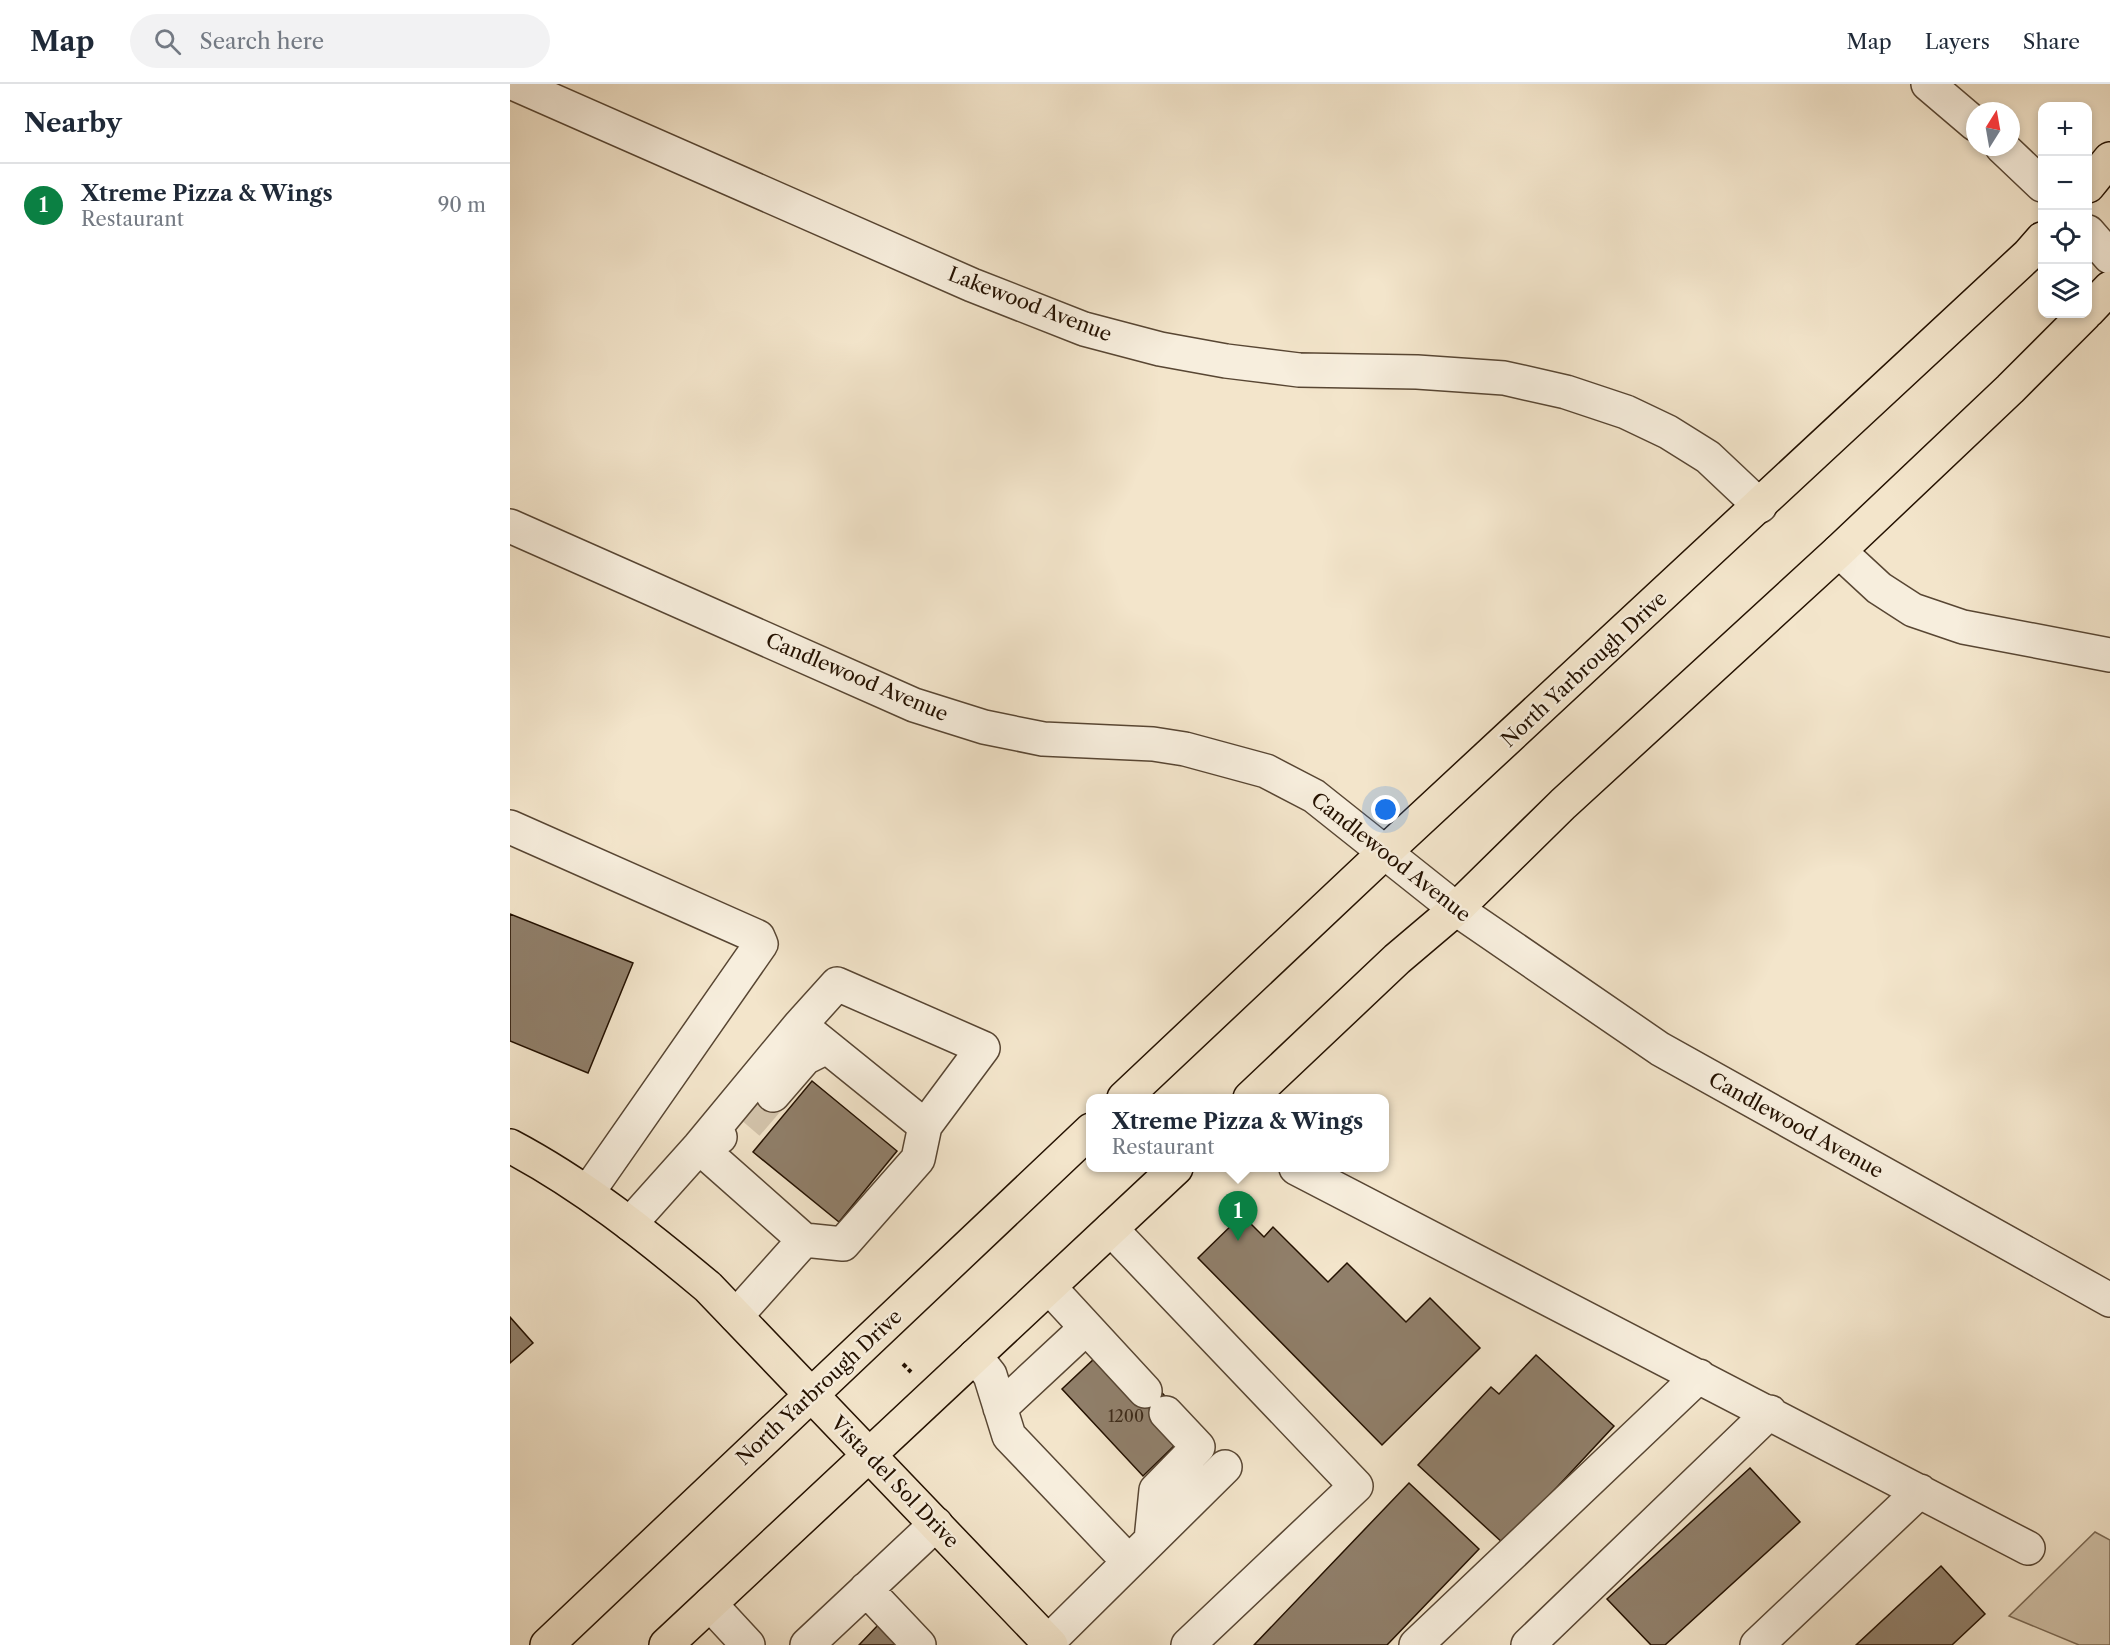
<!DOCTYPE html>
<meta charset="utf-8">
<style>
:root{--surface:#fff;--page:#f2f2f3;--text:#1f2937;--muted:#747a83;--line:#e0e1e3;--accent:#0b8043}
body{margin:0;font-family:"Libre Caslon Text",serif;background:var(--page);color:var(--text)}
.controls{position:absolute;right:18px;top:18px;display:grid;overflow:hidden;border-radius:12px;box-shadow:0 3px 9px #0003}
.controls button{width:54px;height:54px;display:grid;place-items:center;padding:0;border:0;border-bottom:2px solid var(--line);background:var(--surface);color:var(--text);font:30px sans-serif}
.compass{position:absolute;left:1456px;top:18px;width:54px;height:54px;border-radius:50%;background:var(--surface);box-shadow:0 3px 9px #0003;rotate:11deg}
.you{position:absolute;left:876px;top:726px;width:21px;height:21px;margin:-15px;border:4px solid #fff;border-radius:50%;background:#1a73e8;box-shadow:0 0 0 9px #1a73e833}
.badge{display:grid;place-items:center;width:39px;height:39px;border-radius:50%;background:var(--accent);color:#fff;font-size:20px;font-weight:700}
.pin{position:absolute;translate:-50% -50px;filter:drop-shadow(0 2px 3px #0008)}
.pin::after{content:'';position:absolute;top:32px;width:21px;height:18px;background:inherit;clip-path:polygon(0 0,100% 0,50% 100%)}
.popup{position:absolute;left:576px;top:1010px;width:303px;height:78px;box-sizing:border-box;display:grid;place-content:center;border-radius:12px;background:var(--surface);filter:drop-shadow(0 2px 4px #0005);font-size:20px;white-space:nowrap;color:var(--muted)}
.popup b{font-size:22px;color:var(--text)}
.popup::after{content:'';position:absolute;left:50%;top:100%;margin-left:-12px;border:12px solid transparent;border-top-color:var(--surface)}
.list{margin:0;padding:0;list-style:none}
h2{display:flex;justify-content:space-between;align-items:center;height:78px;margin:0;padding:0 24px;font-size:26px}
h2 small{font-size:20px;font-weight:400;color:var(--muted)}
.list li{display:grid;grid-template-columns:39px 1fr auto;gap:18px;align-items:center;box-sizing:border-box;height:84px;padding:0 24px;border-top:2px solid var(--line)}
.list b{display:block;font-size:22px;white-space:nowrap}
.list p{margin:0;font-size:20px;white-space:nowrap;color:var(--muted)}
.list em{font-size:20px;font-style:normal;color:var(--muted)}
.icon{flex:none;width:33px;height:33px;fill:none;stroke:currentColor;stroke-width:2;stroke-linecap:round;stroke-linejoin:round}
.map{position:relative;flex:none;width:1600px;height:1561px;overflow:hidden}
header{display:flex;align-items:center;gap:36px;box-sizing:border-box;height:84px;padding:0 30px;background:var(--surface);border-bottom:2px solid var(--line)}
header strong{font-size:28px}
nav{display:flex;gap:33px;margin-inline-start:auto;font-size:21px}
.search{width:420px;height:54px;background:var(--page);display:flex;align-items:center;gap:15px;box-sizing:border-box;padding:0 21px;border-radius:33px;color:var(--muted);font-size:22px}
main{display:flex}
aside{flex:1;background:var(--surface)}
.map>svg:first-child{display:block}
.green{fill:#d0c1a8;stroke:#7a6954;stroke-width:1.5}
.building{fill:#907f6a;stroke:#241100;stroke-width:1.5}
.lines{fill:none;stroke-linecap:round;stroke-linejoin:round}
.minor-tunnel{stroke:#d4c5ad;stroke-width:33;stroke-dasharray:33 16;stroke-linecap:butt}
.minor-casing{stroke:#584633;stroke-width:36}
.major-casing{stroke:#241100;stroke-width:36}
.path{stroke:#241100;stroke-width:4;stroke-dasharray:4.5 3;stroke-linecap:butt}
.minor{stroke:#f7eedd;stroke-width:33}
.major{stroke:#f3e5cb;stroke-width:33}
.labels{text-anchor:middle;dominant-baseline:central;stroke-width:4.5;stroke-linejoin:round;paint-order:stroke}
.number-label{font-size:16px;fill:#3f2c1a}
.street-label{font-size:20px;fill:#241100;stroke:#f7eedd}
</style>
<header>
<strong>Map</strong>
<div class="search"><svg class="icon" aria-label="search" viewBox="0 0 24 24"><circle cx="10" cy="10" r="6"/><path d="M15 15l6 6"/></svg>Search here</div>
<nav><a>Map</a><a>Layers</a><a>Share</a></nav>
</header>
<main>
<aside>
<h2>Nearby<small></small></h2>
<ul class="list">
<li><span class="badge">1</span><div><b>Xtreme Pizza &amp; Wings</b><p>Restaurant</p></div><em>90 m</em></li>
</ul>
</aside>
<div class="map">
<svg width="1600" height="1561" viewBox="0 0 1600 1561">
<rect width="100%" height="100%" fill="#f3e5cb"/>
<filter id="stains"><feTurbulence type="fractalNoise" baseFrequency=".00333" numOctaves="4"/><feColorMatrix values="0 0 0 0 .2 0 0 0 0 .09 0 0 0 0 .02 0 0 0 .5 -.17"/></filter>
<radialGradient id="worn" r=".72"><stop offset=".6" stop-color="#630" stop-opacity="0"/><stop offset="1" stop-color="#630" stop-opacity=".3"/></radialGradient>
<path class="green" d="M1585,1448L1600,1456V1561H1569L1499,1532Z"/>
<path class="building" d="M0,830L123,879L78,989L0,957Z
M302,997L387,1067L329,1138L243,1068Z
M732,1131L754,1153L763,1143L818,1198L837,1179L896,1238L920,1214L970,1264L872,1361L688,1174Z
M0,1233L23,1259L0,1279Z
M1026,1271L1104,1342L994,1460L908,1381L981,1303L989,1310Z
M584,1275L643,1299L664,1322L666,1360L633,1392L552,1305Z
M1240,1384L1290,1438L1155,1561H1141L1097,1515Z
M899,1399L969,1465L877,1561H744Z
M1431,1482L1475,1530L1442,1561H1346Z
M369,1540L389,1561H349Z"/>
<g class="lines">
<path class="minor-tunnel" d="M237,1041L263,1011"/>
<defs>
<path id="minor" d="M5,0L462,201L574,245L650,265L716,277L789,286L907,288L994,294L1056,308L1116,328L1158,348L1198,373L1250,422
M1418,0L1465,40
M1492,63L1532,101
M1578,148L1600,173
M0,442L404,621L474,643L533,655L643,660L675,665L756,687L804,712L946,825L1150,965L1600,1216
M1329,467L1369,504L1403,526L1453,543L1600,571
M0,743L248,853L251,860L78,1108
M263,1011L295,974L317,963
M210,1053L189,1063L294,1156
M786,1084L1518,1464
M120,1140L189,1063L290,941L415,1042
M601,1145L846,1402L678,1561
M539,1203L635,1307
M226,1232L294,1156L333,1160L408,1075L415,1042L473,964L327,900L290,941
M465,1272L480,1291L499,1352L619,1478
M490,1324L576,1244
M641,1456L646,1406L688,1363L656,1329
M356,1505L409,1561
M200,1520L238,1561
M538,1558L715,1383
M297,1561L426,1440
M906,1561L1189,1292
M1018,1561L1260,1328
M1247,1561L1410,1407"/>
<path id="major" d="M1578,102L1600,75
M1578,227L1600,204
M614,1014L874,769L1518,171L1532,155
M740,1014L887,875L946,825L1053,720L1329,467L1500,305L1575,230
M0,1062C72,1100 136,1151 198,1203L541,1561
M37,1561L581,1046
M156,1561L666,1084"/>
</defs>
<use href="#minor" class="minor-casing"/>
<use href="#major" class="major-casing"/>
<path class="path" d="M393,1280L401,1288"/>
<use href="#minor" class="minor"/>
<use href="#major" class="major"/>
</g>
<g class="labels">
<g class="number-label">
<text x="616" y="1332">1200</text>
</g>
<g class="street-label">
<text transform="translate(520 220) rotate(21)">Lakewood Avenue</text>
<text transform="translate(1074 585) rotate(-43)">North Yarbrough Drive</text>
<text transform="translate(347 593) rotate(23)">Candlewood Avenue</text>
<text transform="translate(881 773) rotate(38)">Candlewood Avenue</text>
<text transform="translate(1286 1041) rotate(29)">Candlewood Avenue</text>
<text transform="translate(309 1303) rotate(-43)">North Yarbrough Drive</text>
<text transform="translate(385 1398) rotate(46)">Vista del Sol Drive</text>
</g>
</g>
<rect width="100%" height="100%" filter="url(#stains)"/>
<rect width="100%" height="100%" fill="url(#worn)"/>
</svg>
<div class="controls">
<button>+</button>
<button>−</button>
<button><svg class="icon" aria-label="locate" viewBox="0 0 24 24"><circle cx="12" cy="12" r="6"/><path d="M12 2v4M12 18v4M2 12h4M18 12h4"/></svg></button>
<button><svg class="icon" aria-label="layers" viewBox="0 0 24 24"><path d="M12 4l9 5-9 5-9-5zM3 14l9 5 9-5"/></svg></button>
</div>
<svg class="compass" viewBox="-18 -18 36 36"><path d="M0-13l5 13h-10z" fill="#e53935"/><path d="M0 13l5-13h-10z" fill="#747a83"/></svg>
<div class="you"></div>
<div class="pin badge" style="left:728px;top:1157px">1</div>
<div class="popup"><b>Xtreme Pizza &amp; Wings</b>Restaurant</div>
</div>
</main>
